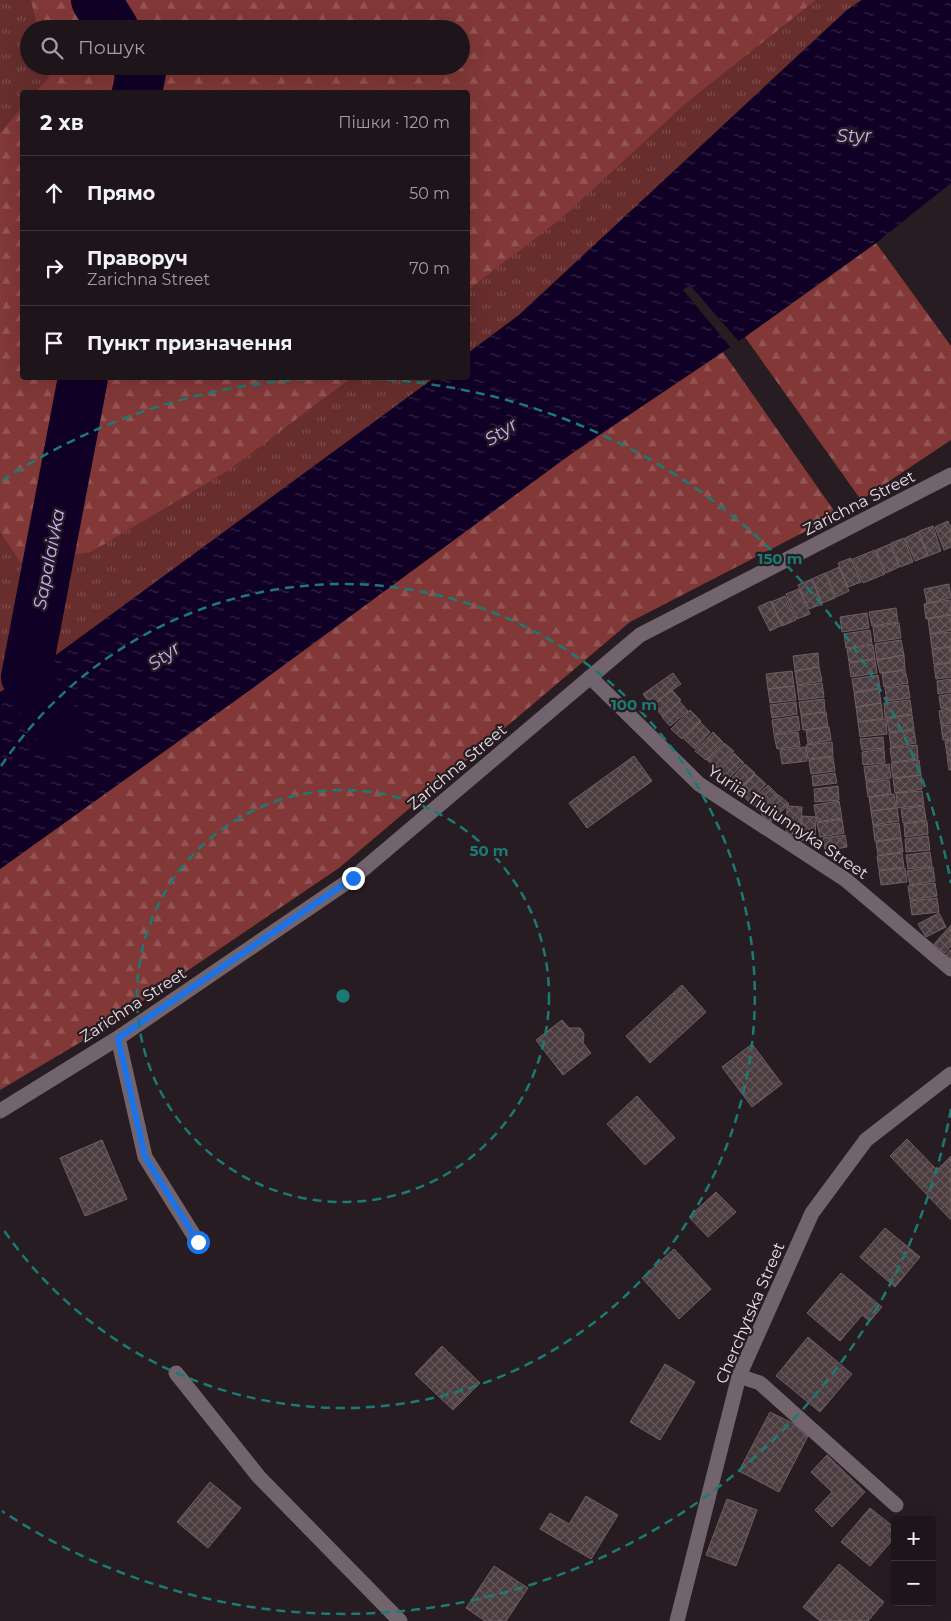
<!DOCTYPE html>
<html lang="uk">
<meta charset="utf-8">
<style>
:root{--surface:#1e151a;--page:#2b2227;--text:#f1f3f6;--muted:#a19fa2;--line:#3c3439}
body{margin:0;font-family:Montserrat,sans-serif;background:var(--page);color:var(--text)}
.controls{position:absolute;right:15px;bottom:15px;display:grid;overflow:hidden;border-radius:5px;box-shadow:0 5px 20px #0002}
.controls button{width:45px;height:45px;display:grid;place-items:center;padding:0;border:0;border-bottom:1px solid var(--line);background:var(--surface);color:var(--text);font:25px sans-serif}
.stop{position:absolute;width:15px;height:15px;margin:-11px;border:4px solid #1a73e8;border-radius:50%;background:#fff}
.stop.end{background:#1a73e8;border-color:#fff;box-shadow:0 1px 5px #0008}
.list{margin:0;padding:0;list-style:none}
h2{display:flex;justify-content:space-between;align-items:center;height:65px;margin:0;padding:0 20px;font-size:21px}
h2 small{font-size:16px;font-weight:400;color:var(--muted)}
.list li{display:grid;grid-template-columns:32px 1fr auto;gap:15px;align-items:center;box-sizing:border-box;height:75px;padding:0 20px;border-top:1px solid var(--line)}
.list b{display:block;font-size:19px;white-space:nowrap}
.list p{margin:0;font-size:16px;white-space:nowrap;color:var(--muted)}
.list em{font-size:16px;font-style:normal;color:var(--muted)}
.icon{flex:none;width:28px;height:28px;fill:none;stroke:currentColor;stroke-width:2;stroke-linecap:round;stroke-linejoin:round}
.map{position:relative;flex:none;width:951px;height:1621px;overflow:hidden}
.search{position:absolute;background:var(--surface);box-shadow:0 5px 20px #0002;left:20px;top:20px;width:450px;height:55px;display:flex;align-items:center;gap:12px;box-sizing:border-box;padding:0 18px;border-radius:28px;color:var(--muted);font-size:19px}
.panel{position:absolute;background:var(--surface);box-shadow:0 5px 20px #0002;left:20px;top:90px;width:450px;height:290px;border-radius:5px}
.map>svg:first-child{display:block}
.grass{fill:url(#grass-tufts);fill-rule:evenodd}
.forest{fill:url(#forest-firs)}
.water{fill:url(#water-ripples)}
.pier{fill:#281c23}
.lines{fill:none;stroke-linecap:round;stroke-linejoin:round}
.river{stroke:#110026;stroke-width:50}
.building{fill:url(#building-cross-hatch);stroke:#6f5f63}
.minor{stroke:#72646d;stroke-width:15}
.route{stroke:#1a73e8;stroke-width:6}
.ring{fill:none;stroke:#1a7b74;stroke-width:2.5;stroke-dasharray:9 6}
.labels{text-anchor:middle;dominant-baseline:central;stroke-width:4.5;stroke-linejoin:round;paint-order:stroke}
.street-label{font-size:16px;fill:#e9e1e6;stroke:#281c23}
.water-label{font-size:18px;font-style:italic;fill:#caaff8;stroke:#281c23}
.centre{fill:#1a7b74;stroke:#281c23;stroke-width:2.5}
.ring-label{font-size:15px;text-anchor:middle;font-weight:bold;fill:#1a7b74;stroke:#281c23;stroke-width:4.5;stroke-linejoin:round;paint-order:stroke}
</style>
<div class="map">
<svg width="951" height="1621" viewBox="0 0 951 1621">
<defs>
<pattern id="grass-tufts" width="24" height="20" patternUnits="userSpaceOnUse" patternTransform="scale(1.25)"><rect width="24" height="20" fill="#672e2d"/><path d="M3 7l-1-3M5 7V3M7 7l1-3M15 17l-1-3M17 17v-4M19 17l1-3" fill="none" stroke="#7d4c4b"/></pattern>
<pattern id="forest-firs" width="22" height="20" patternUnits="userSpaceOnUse" patternTransform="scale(1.25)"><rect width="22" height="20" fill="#813837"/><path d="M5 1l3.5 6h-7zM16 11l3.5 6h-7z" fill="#935454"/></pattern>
<pattern id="water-ripples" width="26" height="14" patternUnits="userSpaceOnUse" patternTransform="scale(1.25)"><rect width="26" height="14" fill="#110026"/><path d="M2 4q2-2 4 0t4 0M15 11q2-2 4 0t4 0" fill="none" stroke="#342546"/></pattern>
<pattern id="building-cross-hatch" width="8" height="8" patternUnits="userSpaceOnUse" patternTransform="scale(1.25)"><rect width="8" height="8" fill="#4b3c3f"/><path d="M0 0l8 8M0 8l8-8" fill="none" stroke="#65585b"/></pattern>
</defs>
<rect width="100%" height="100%" fill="#281c23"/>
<path class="grass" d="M0,0H862L847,10L519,315L468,353V92H22V378H434L26,677L0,692ZM29,29H461V66H29Z"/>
<path class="forest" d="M31,0H816L686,103L562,218L468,290V92H36L49,77L46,66H461V29H38Z
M22,107V378H351L226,472L91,552L21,563L0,532V133Z
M876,243L951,346V440L861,500L745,337Z
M723,352L837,515L630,622L339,868L91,1036L0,1090V869L250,690L571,454Z"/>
<path class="water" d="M862,0H951V183L876,243L745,337L571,454L250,690L0,869V692L26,677L434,378H468V353L519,315L847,10Z"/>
<path class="pier" d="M690,285L740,343L732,349L683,290Z"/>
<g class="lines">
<path class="river" d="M96,0L114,29
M137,66L141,73L137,92
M61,731L26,677L83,378"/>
</g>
<path class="building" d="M948,521L951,528V547L944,550L935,527Z
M933,526L941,551L928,556L919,531Z
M918,532L928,556L915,561L905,538Z
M904,538L913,562L900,567L891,543Z
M890,544L899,567L886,573L876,550Z
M875,550L885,574L863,583L853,559Z
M851,558L861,582L848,587L838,563Z
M839,567L849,591L836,597L826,573Z
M825,573L835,598L822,603L812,579Z
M812,579L822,604L809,609L798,585Z
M949,584L951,598L927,603L924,589Z
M799,589L810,614L797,619L786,594Z
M785,596L796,620L782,626L771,602Z
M950,600L951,614L926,619L924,604Z
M771,601L782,625L770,631L758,607Z
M896,608L898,622L872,626L869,612Z
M867,613L869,628L842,632L840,617Z
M951,615V630L930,634L928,619Z
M899,623L901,638L875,642L873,627Z
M870,630L872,644L846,648L844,634Z
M951,632V646L932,649L930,634Z
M901,640L904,655L877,660L875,644Z
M873,645L875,659L849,662L847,649Z
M951,647V662L934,664L932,650Z
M818,653L819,667L795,671L793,656Z
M904,655L905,670L880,673L877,660Z
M875,659L877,673L851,677L849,663Z
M951,663V677L936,679L934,665Z
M819,667L822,681L797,685L795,671Z
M905,670L908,683L884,687L882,673Z
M792,671L794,686L768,689L766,674Z
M673,673L681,684L651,705L643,694Z
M878,675L880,688L854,692L852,679Z
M951,679V692L938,694L937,681Z
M822,683L824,697L799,700L797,686Z
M908,685L910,698L887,701L885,688Z
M794,686L796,700L770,703L768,689Z
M879,689L881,703L856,707L854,693Z
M672,690L681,700L662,716L653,705Z
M951,694V708L941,709L939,696Z
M824,699L825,712L801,715L799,702Z
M910,700L912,714L885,718L884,703Z
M680,702L688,711L670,726L662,717Z
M796,702L797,714L772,718L770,705Z
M881,703L883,718L858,722L856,707Z
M951,709V723L941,725L939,711Z
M690,710L701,721L682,739L671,729Z
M825,712H826L828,727L803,730L801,715Z
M912,715L914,729L889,732L887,718Z
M798,716L800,730L774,734L772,720Z
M886,719L887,734L860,737L858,722Z
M700,722L710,732L695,749L684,739Z
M951,725V739L943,740L941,726Z
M829,727L831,740L808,744L806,730Z
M914,730L916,743L891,747L889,733Z
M713,732L723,742L706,760L695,751Z
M798,732L800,746L777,749L774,735Z
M883,737L884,748L862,750L860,739Z
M951,740V754L947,755L945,741Z
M832,742L833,756L808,759L806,745Z
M724,743L734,751L717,769L707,760Z
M917,745L918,759L892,762L890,748Z
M805,747L807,761L782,764L780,750Z
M884,749L885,763L863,765L862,752Z
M734,753L744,763L727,780L717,771Z
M951,755V770H949L947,756Z
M634,756L652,781L587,828L569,803Z
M833,757L835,771L811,774L809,760Z
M919,760L921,775L893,778L891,763Z
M745,764L755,773L738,790L729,781Z
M889,764L891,778L866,781L864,767Z
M835,773L837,783L813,786L812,776Z
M755,774L766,784L749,802L738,791Z
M921,775L922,789L895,793L893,779Z
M889,780L891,794L868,797L866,782Z
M768,785L778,795L760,812L750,802Z
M838,786L839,800L815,802L814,789Z
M922,791L924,805L897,808L896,793Z
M894,794L896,808L871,811L869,797Z
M779,795L789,804L770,823L761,814Z
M839,801L842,818L817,822L814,805Z
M787,806L802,807L800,835L786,834Z
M924,806L926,820L903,823L901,809Z
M897,808L899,821L873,825L871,811Z
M802,816L816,817L815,841L801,840Z
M842,819L844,833L820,837L817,823Z
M927,821L928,834L905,837L904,824Z
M899,823L901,838L875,841L873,826Z
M845,835L847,847L825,851L823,838Z
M928,836L930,850L906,852L905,839Z
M901,838L903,852L878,855L876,842Z
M930,852L932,866L908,869L906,855Z
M902,853L904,867L879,870L877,856Z
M933,867L935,881L910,885L907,871Z
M905,868L907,882L881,885L879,871Z
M935,883L937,896L910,900L908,886Z
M937,898L939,912L912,915L910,901Z
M939,913L946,927L926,937L918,924Z
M951,925V946L945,953L934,944Z
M951,949V961L945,956Z
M682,985L706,1012L650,1063L626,1036Z
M562,1020L569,1028H580L584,1034L583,1043L591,1053L563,1075L536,1040Z
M752,1044L782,1084L752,1107L722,1067Z
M637,1096L675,1138L645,1165L607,1124Z
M907,1139L937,1170L951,1156V1218L950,1219L890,1156Z
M102,1140L127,1199L85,1216L60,1158Z
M716,1192L736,1212L708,1237L689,1217Z
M885,1228L920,1257L895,1287L860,1257Z
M674,1249L711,1289L679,1319L642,1278Z
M841,1273L882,1307L870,1321L862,1315L840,1341L807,1313Z
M808,1337L852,1374L820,1412L776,1376Z
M442,1346L480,1383L453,1410L415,1374Z
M665,1364L695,1382L660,1440L630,1422Z
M770,1412L810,1432L779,1492L739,1471Z
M827,1455L865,1492L832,1527L815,1510L832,1492L811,1472Z
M210,1482L241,1508L208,1548L177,1522Z
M586,1496L618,1515L591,1559L540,1529L550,1513L569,1524Z
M727,1499L757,1510L736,1566L706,1555Z
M870,1508L895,1528V1537L870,1566L841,1542Z
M839,1564L884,1602L868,1621H820L803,1607Z
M494,1566L528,1588L506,1621H485L466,1608Z"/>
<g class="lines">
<path class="minor" d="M590,677L699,784L846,880L951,969
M118,1038L145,1157L198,1242
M0,1111L118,1038L353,878L640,635L951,475
M176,1373L259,1477L400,1621
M739,1376L760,1383L896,1505
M677,1621L739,1376L812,1213L866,1140L951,1074"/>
</g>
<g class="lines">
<path class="route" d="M198,1242L145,1157L118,1038L353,878"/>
</g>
<g class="ring">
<circle cx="343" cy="996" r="206"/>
<path d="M1 766A412 412 0 1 1 1 1226"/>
<path d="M951 1109A618 618 0 0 1 2 1511M2 481A618 618 0 0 1 951 883"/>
</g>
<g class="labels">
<g class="street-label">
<text transform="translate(859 503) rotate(-27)">Zarichna Street</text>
<text transform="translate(457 767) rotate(-40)">Zarichna Street</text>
<text transform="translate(788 822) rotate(34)">Yuriia Tiuiunnyka Street</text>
<text transform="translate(133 1005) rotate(-33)">Zarichna Street</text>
<text transform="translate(750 1313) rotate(-67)">Cherchytska Street</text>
</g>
<g class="water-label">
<text x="854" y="136">Styr</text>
<text transform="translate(501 432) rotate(-33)">Styr</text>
<text transform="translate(49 559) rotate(-79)">Sapalaivka</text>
<text transform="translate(164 656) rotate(-36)">Styr</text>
</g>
</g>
<circle cx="343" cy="996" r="8" class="centre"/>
<g class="ring-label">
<text x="780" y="564">150 m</text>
<text x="634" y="710">100 m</text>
<text x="489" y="856">50 m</text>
</g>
</svg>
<div class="controls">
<button>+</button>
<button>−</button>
</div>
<div class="stop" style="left:198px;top:1242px"></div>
<div class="stop end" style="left:353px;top:878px"></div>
<div class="search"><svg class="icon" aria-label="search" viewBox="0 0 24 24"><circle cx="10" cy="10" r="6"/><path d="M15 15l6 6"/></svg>Пошук</div>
<section class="panel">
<h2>2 хв<small>Пішки · 120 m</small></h2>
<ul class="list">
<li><svg class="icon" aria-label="ahead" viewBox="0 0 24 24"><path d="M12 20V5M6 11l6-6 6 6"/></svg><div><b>Прямо</b></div><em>50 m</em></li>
<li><svg class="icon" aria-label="right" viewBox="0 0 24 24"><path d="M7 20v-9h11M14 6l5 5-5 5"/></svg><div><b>Праворуч</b><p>Zarichna Street</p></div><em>70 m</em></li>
<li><svg class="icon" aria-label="arrive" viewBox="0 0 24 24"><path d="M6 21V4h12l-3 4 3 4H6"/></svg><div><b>Пункт призначення</b></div></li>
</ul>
</section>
</div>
